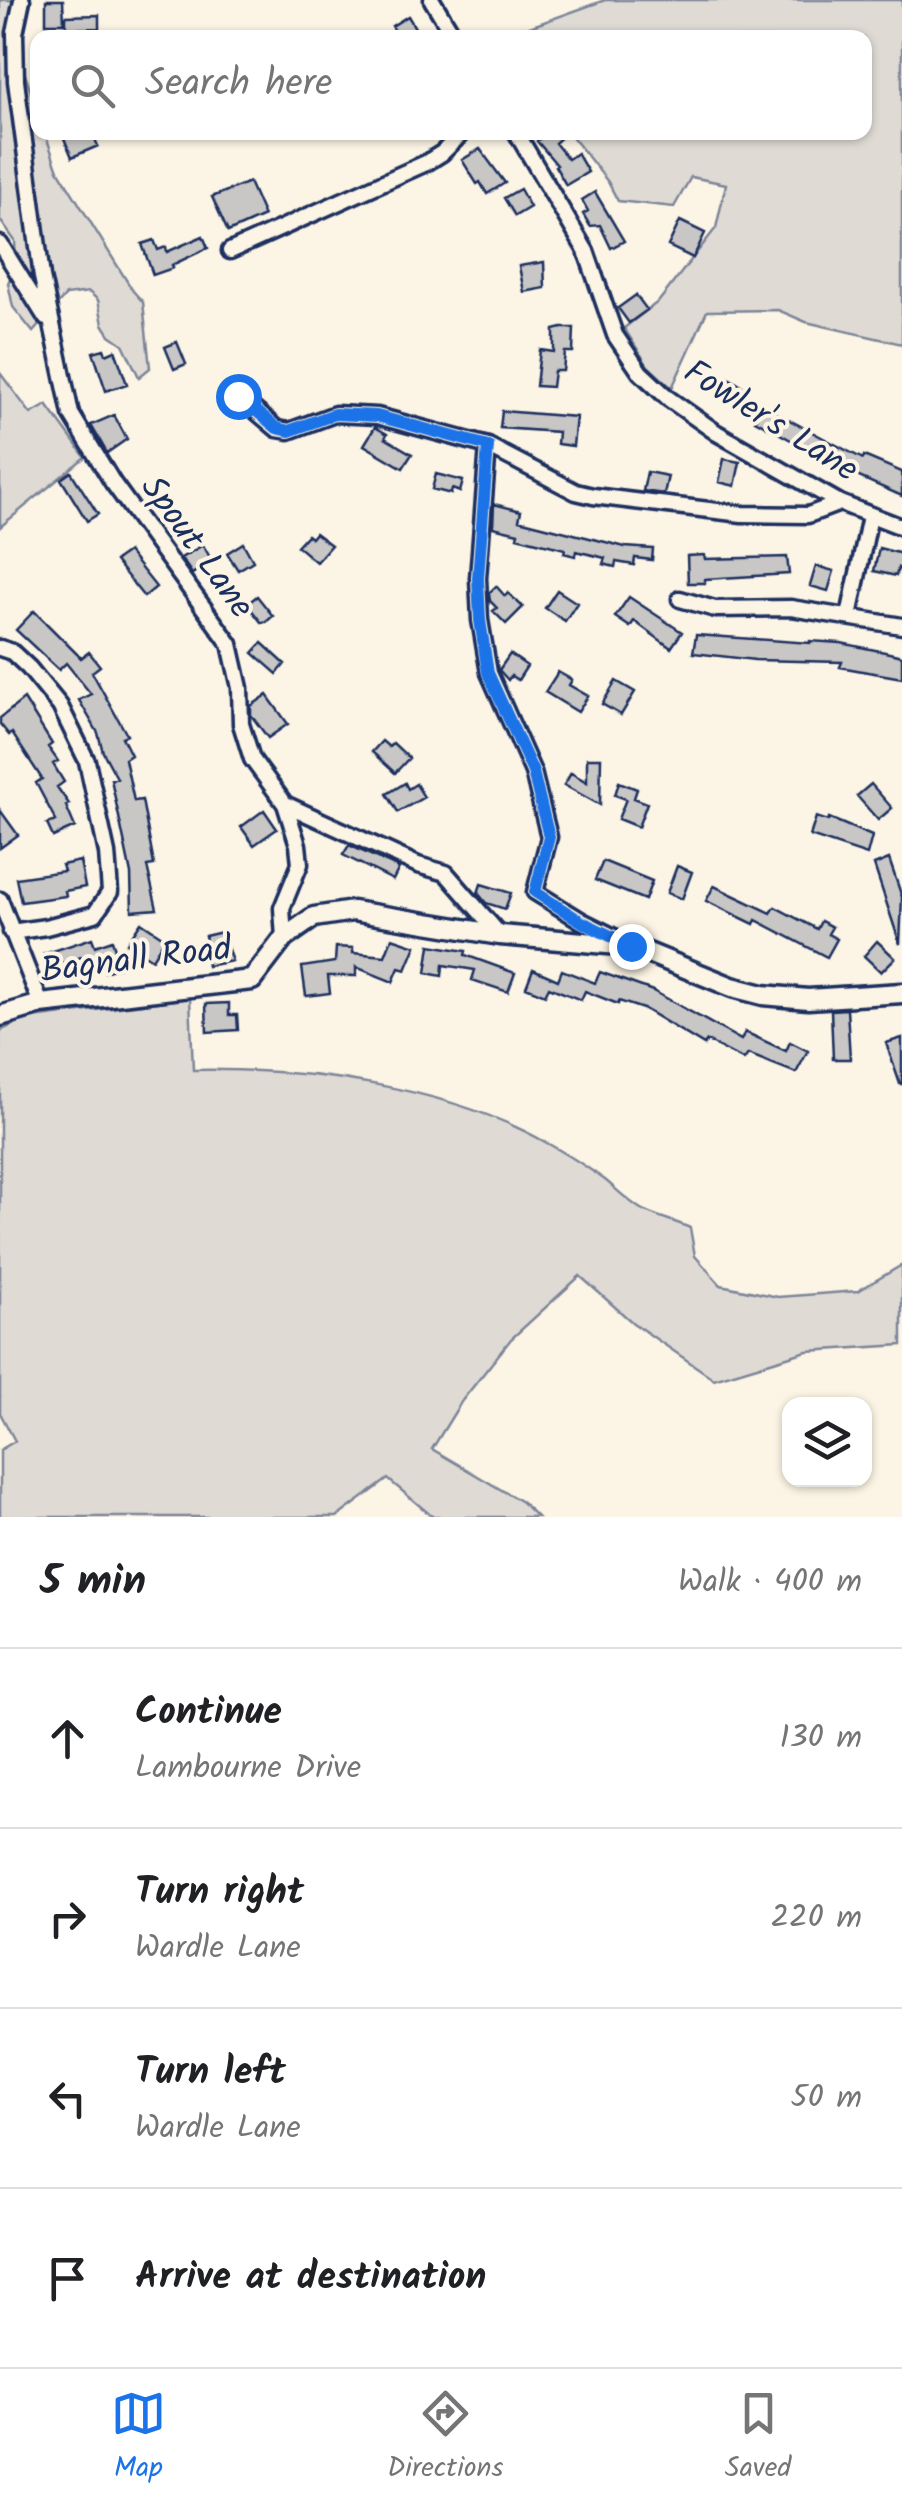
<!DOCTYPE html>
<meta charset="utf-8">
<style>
:root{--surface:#fff;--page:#f2f2f2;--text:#202124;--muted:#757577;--line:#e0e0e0;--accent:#1a73e8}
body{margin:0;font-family:Kalam,sans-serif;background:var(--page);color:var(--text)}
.controls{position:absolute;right:30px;bottom:30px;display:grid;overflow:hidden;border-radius:20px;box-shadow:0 2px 8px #0004}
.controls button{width:90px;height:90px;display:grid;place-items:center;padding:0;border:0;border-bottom:2px solid var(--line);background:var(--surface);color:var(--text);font:50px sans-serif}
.stop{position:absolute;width:30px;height:30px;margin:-22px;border:8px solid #1a73e8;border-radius:50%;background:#fff}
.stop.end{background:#1a73e8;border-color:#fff;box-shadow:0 2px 10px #0008}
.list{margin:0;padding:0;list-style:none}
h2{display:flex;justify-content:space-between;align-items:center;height:130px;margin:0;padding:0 40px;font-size:42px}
h2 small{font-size:32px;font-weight:400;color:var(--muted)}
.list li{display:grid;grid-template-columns:65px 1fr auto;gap:30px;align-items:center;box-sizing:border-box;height:180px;padding:0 40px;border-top:2px solid var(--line)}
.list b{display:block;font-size:38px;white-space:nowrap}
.list p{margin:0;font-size:32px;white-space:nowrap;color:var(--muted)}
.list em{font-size:32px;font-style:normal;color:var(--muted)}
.icon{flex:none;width:55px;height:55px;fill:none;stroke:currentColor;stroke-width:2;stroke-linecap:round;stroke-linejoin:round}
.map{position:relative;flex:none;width:902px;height:1517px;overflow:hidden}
.search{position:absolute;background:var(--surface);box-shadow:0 2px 8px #0004;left:30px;right:30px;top:30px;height:110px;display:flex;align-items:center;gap:25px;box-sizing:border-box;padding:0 35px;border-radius:20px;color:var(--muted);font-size:38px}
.sheet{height:850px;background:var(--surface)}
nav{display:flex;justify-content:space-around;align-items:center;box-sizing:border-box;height:140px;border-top:2px solid var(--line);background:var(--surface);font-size:28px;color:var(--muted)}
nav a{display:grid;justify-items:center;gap:5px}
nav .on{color:var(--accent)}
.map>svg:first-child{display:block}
.green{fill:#dfdbd4;stroke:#7d8599;stroke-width:2.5}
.building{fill:#c8c7c6;stroke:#1b2f5e;stroke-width:2.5}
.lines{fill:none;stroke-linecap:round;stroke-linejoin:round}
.minor-casing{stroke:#1b2f5e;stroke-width:21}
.tertiary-casing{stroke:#1b2f5e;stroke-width:25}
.minor{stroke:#fcf5e5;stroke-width:14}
.tertiary{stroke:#fcf5e5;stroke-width:18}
.route{stroke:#1a73e8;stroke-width:12}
.labels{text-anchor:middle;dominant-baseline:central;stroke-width:8;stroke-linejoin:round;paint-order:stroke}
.street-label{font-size:35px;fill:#1b2f5e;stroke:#fcf5e5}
</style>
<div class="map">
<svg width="902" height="1517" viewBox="0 0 902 1517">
<rect width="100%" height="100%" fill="#fcf5e5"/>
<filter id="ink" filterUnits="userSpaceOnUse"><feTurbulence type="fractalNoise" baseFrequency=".01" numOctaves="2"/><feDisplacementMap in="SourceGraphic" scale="20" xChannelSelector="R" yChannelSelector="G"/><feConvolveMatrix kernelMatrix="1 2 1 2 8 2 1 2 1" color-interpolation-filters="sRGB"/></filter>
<g filter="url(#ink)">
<path class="green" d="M0,0H17L7,42L11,66L24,71L37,110L38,132L45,133L57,168L133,291L143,302L150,368L139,377L123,344L110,335L103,324L98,300L89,292L66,295L33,332L13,307L8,283L16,263L15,241L0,220Z
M605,0H902V344L806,322L778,310L707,311L672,388L648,366L624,328L659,301L716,228L726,184L691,177L674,207L618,201L608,182L571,135L574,132H864V38H511L510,34Z
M0,373L31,414L47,405L85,457L0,527Z
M190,998L193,1070C306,1068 447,1086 547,1143C567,1154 587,1167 605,1180C616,1189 628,1201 641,1209C654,1216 675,1221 690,1228L695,1256L721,1285L778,1297L858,1291L902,1265V1345L807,1351L714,1379L633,1323L580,1276L511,1339L461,1402L432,1449L522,1502L537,1517H433L388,1479L337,1517H0V1450L15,1441L0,1413V1031L25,1019Z"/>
<path class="building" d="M46,0H63L64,23H46Z
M99,15V28L66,29V16Z
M408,16L421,38H399L392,26Z
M72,132H92L98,146L72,157L63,136Z
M547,132H567L555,143L568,159L577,153L588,172L566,185L555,166L557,165L537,141Z
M480,149L505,183L487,194L480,182L477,184L462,160Z
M249,182L264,216L228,232L212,197Z
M520,189L530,207L515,216L504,198Z
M595,192L624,241L611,248L600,225L590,226L583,214L588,211L582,200Z
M680,221L705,233L693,258L668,246Z
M203,236L208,248L172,265L173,268L153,275L142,244L154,240L158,250L166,247L167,252Z
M544,262L545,288L524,292L519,266Z
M636,295L647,310L629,323L618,308Z
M562,328H574L573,352H565L563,371H554L552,387L536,386L540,350L554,352V330Z
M177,342L186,364L174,369L165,347Z
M104,349L106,354L115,350L127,384L106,391L93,352Z
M727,377L748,390L738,405L718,392Z
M763,406L863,459L864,456L902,472V496L852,474L755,420Z
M502,411L576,417L573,446L557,444L558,432L500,428Z
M114,415L127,439L107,453L91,425Z
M375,427L387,434L385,438L412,454L403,468L364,445Z
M724,459L740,462L735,486L719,482Z
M71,472L98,514L87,521L61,479Z
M647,472L668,476L664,494L643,491Z
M436,474L463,481L460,492L452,489L451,494L432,489Z
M494,504L521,511L519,520L625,547L653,549L652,560L635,558L634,565L616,562L615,567L603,564L605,558L576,551L575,556L564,553L565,549L517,537L518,533L493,527Z
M315,533L331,545L316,562L297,546L307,535L311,538Z
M243,543L253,561L238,570L227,553Z
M203,545L212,561L192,574L181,558Z
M879,548L902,554V571L898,568L896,576L874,571Z
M128,552L156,587L144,597L115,561Z
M704,555L705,559L787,557L789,574L705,579V583H688L687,556Z
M816,566L834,571L828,591L810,586Z
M496,586L505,596L508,593L523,607L506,624L493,611L497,608L490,601L489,593Z
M557,590L577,603L565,621L545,608Z
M257,596L273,616L266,622H261L247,604Z
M629,597L682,632L671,648L634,621L630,627L615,617Z
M34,611L81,658L89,652L100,666L92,672L127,735L122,737L131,755L125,759L134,801L142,800L154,865L147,866L157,909L132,911L131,874L111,779L117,778L103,752L98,733L79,700L91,694L66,663L59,670L16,630Z
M696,635L810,643V641L841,643L885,652L902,656V678L840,667L842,662L755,660L693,653Z
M262,643L285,664L277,674L253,653Z
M510,654L527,666L518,680L511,676L508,680L499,670Z
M558,672L572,680L569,685L588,696L578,712L545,692Z
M616,681L635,692L621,715L602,704Z
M267,695L288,724L268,738L251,715V706Z
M24,699L52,744L48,747L58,761L53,764L64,782L57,787L69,804L66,806L75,827L53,837L47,824L56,821L36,783L42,779L12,733L9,735L0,724V718Z
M382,741L389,747L393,743L409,758L395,773L372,752Z
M587,758H601L600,805L564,785L571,773L587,782Z
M619,782L637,789L634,798L647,803L638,827L618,819L626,799L615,795Z
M405,783L408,789L416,784L424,797L398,812L387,794Z
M871,784L892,808L878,820L857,796Z
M0,810L18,835L0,848Z
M264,810L277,829L254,845L241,827Z
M816,817L828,821L829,818L872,836L867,855L810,836Z
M349,845L399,868L393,880L343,855Z
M889,859L902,897L900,944L874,865Z
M80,861L85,887L65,891L66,896L21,902L16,878L64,871L62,865Z
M603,861L652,881L645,900L595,880Z
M677,866L692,872L682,899L667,893Z
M481,884L511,893L505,909L486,903L478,893Z
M714,886L771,913L775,907L817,929L821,921L832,927L828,934L837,939L827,957L756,920L754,924L706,901Z
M141,922L165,938L152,959L127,943Z
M222,932L232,961L207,966L203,947L207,946L205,936Z
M92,938L95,946L112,940L118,958L124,948L129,964L105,972L102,962L84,968L81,957L48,968L44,954Z
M392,938L416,946L406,970L399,968L393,982L356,967V976H328L330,993L306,996L302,967L335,962L336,947L353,948V953L385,956Z
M877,941L895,958L881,972L864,956Z
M430,945L466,951L465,955L515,973L508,992L472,980L475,970L443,965L442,976L426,973Z
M533,969L558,980L562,970L595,983L600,972L653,991L741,1040L745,1032L786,1051L790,1042L808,1051L796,1073L748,1054L744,1060L707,1041L704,1045L646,1010L619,1001L618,1004L585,991L581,1000L549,987L545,995L526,987Z
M229,1003V1015H237L238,1030L207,1032L206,1004Z
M847,1009L850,1059H833L831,1010Z
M902,1038V1084H900L886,1043Z"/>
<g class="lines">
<defs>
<path id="minor" d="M22,0L15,33L16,81L42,277L71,414L113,483L230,644L240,688L241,724L252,759L285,804L298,845L300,864L282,908L284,938
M432,0L455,38
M516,132L586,251L615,335L640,372L669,399L717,433L840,503L902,527
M0,244L46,318
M230,251L426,163L442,153L463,132
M238,396L277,429L289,431L335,414L377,416L488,446L576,492L593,496L742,514L808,515L840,503
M488,446L478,578L480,620L489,673L533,772L549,837L535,892L582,921L626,943
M680,599L715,609L791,608L902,626
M849,616L870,516
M0,648L12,652L29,668L60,706L87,761L107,853L110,892L95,914L46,927L11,932
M285,804L418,865L446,873L500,935
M0,900L41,1004"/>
<path id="tertiary" d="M0,1016L41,1004L252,980L284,938L314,917L353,911L500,935L631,946L732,987L763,995L808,999L902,993"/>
</defs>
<use href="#minor" class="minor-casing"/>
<use href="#tertiary" class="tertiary-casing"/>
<use href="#minor" class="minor"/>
<use href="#tertiary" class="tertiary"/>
</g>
</g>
<g class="lines" filter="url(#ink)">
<path class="route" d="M238,396L277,428L289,431L335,414L377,416L488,446L478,578L480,620L488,673L533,772L549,837L535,892L582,922L631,946"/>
</g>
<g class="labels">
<g class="street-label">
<text transform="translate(770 422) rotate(32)">Fowler's Lane</text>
<text transform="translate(196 548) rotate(54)">Spout Lane</text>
<text transform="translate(136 961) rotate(-7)">Bagnall Road</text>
</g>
</g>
</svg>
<div class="controls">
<button><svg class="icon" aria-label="layers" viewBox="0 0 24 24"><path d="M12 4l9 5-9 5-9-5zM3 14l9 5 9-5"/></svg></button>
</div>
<div class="stop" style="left:238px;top:396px"></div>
<div class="stop end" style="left:631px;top:946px"></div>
<div class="search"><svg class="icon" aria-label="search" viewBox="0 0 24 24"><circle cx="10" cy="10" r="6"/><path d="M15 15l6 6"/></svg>Search here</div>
</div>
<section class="sheet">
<h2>5 min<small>Walk · 400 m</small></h2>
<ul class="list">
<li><svg class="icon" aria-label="ahead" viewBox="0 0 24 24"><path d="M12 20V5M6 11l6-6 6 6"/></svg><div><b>Continue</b><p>Lambourne Drive</p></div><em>130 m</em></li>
<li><svg class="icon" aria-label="right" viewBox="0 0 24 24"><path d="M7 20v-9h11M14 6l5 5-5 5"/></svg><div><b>Turn right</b><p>Wardle Lane</p></div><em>220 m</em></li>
<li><svg class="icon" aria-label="left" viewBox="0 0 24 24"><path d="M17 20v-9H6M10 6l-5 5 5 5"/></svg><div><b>Turn left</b><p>Wardle Lane</p></div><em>50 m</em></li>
<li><svg class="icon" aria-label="arrive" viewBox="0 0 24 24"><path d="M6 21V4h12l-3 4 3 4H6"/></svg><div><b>Arrive at destination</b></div></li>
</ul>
</section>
<nav>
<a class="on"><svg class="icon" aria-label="map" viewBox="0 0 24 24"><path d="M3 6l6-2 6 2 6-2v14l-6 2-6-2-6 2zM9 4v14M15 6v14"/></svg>Map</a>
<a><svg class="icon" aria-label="directions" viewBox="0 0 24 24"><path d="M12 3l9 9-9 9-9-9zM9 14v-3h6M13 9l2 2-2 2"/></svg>Directions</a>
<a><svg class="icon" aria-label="saved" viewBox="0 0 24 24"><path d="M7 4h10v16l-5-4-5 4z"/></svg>Saved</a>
</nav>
